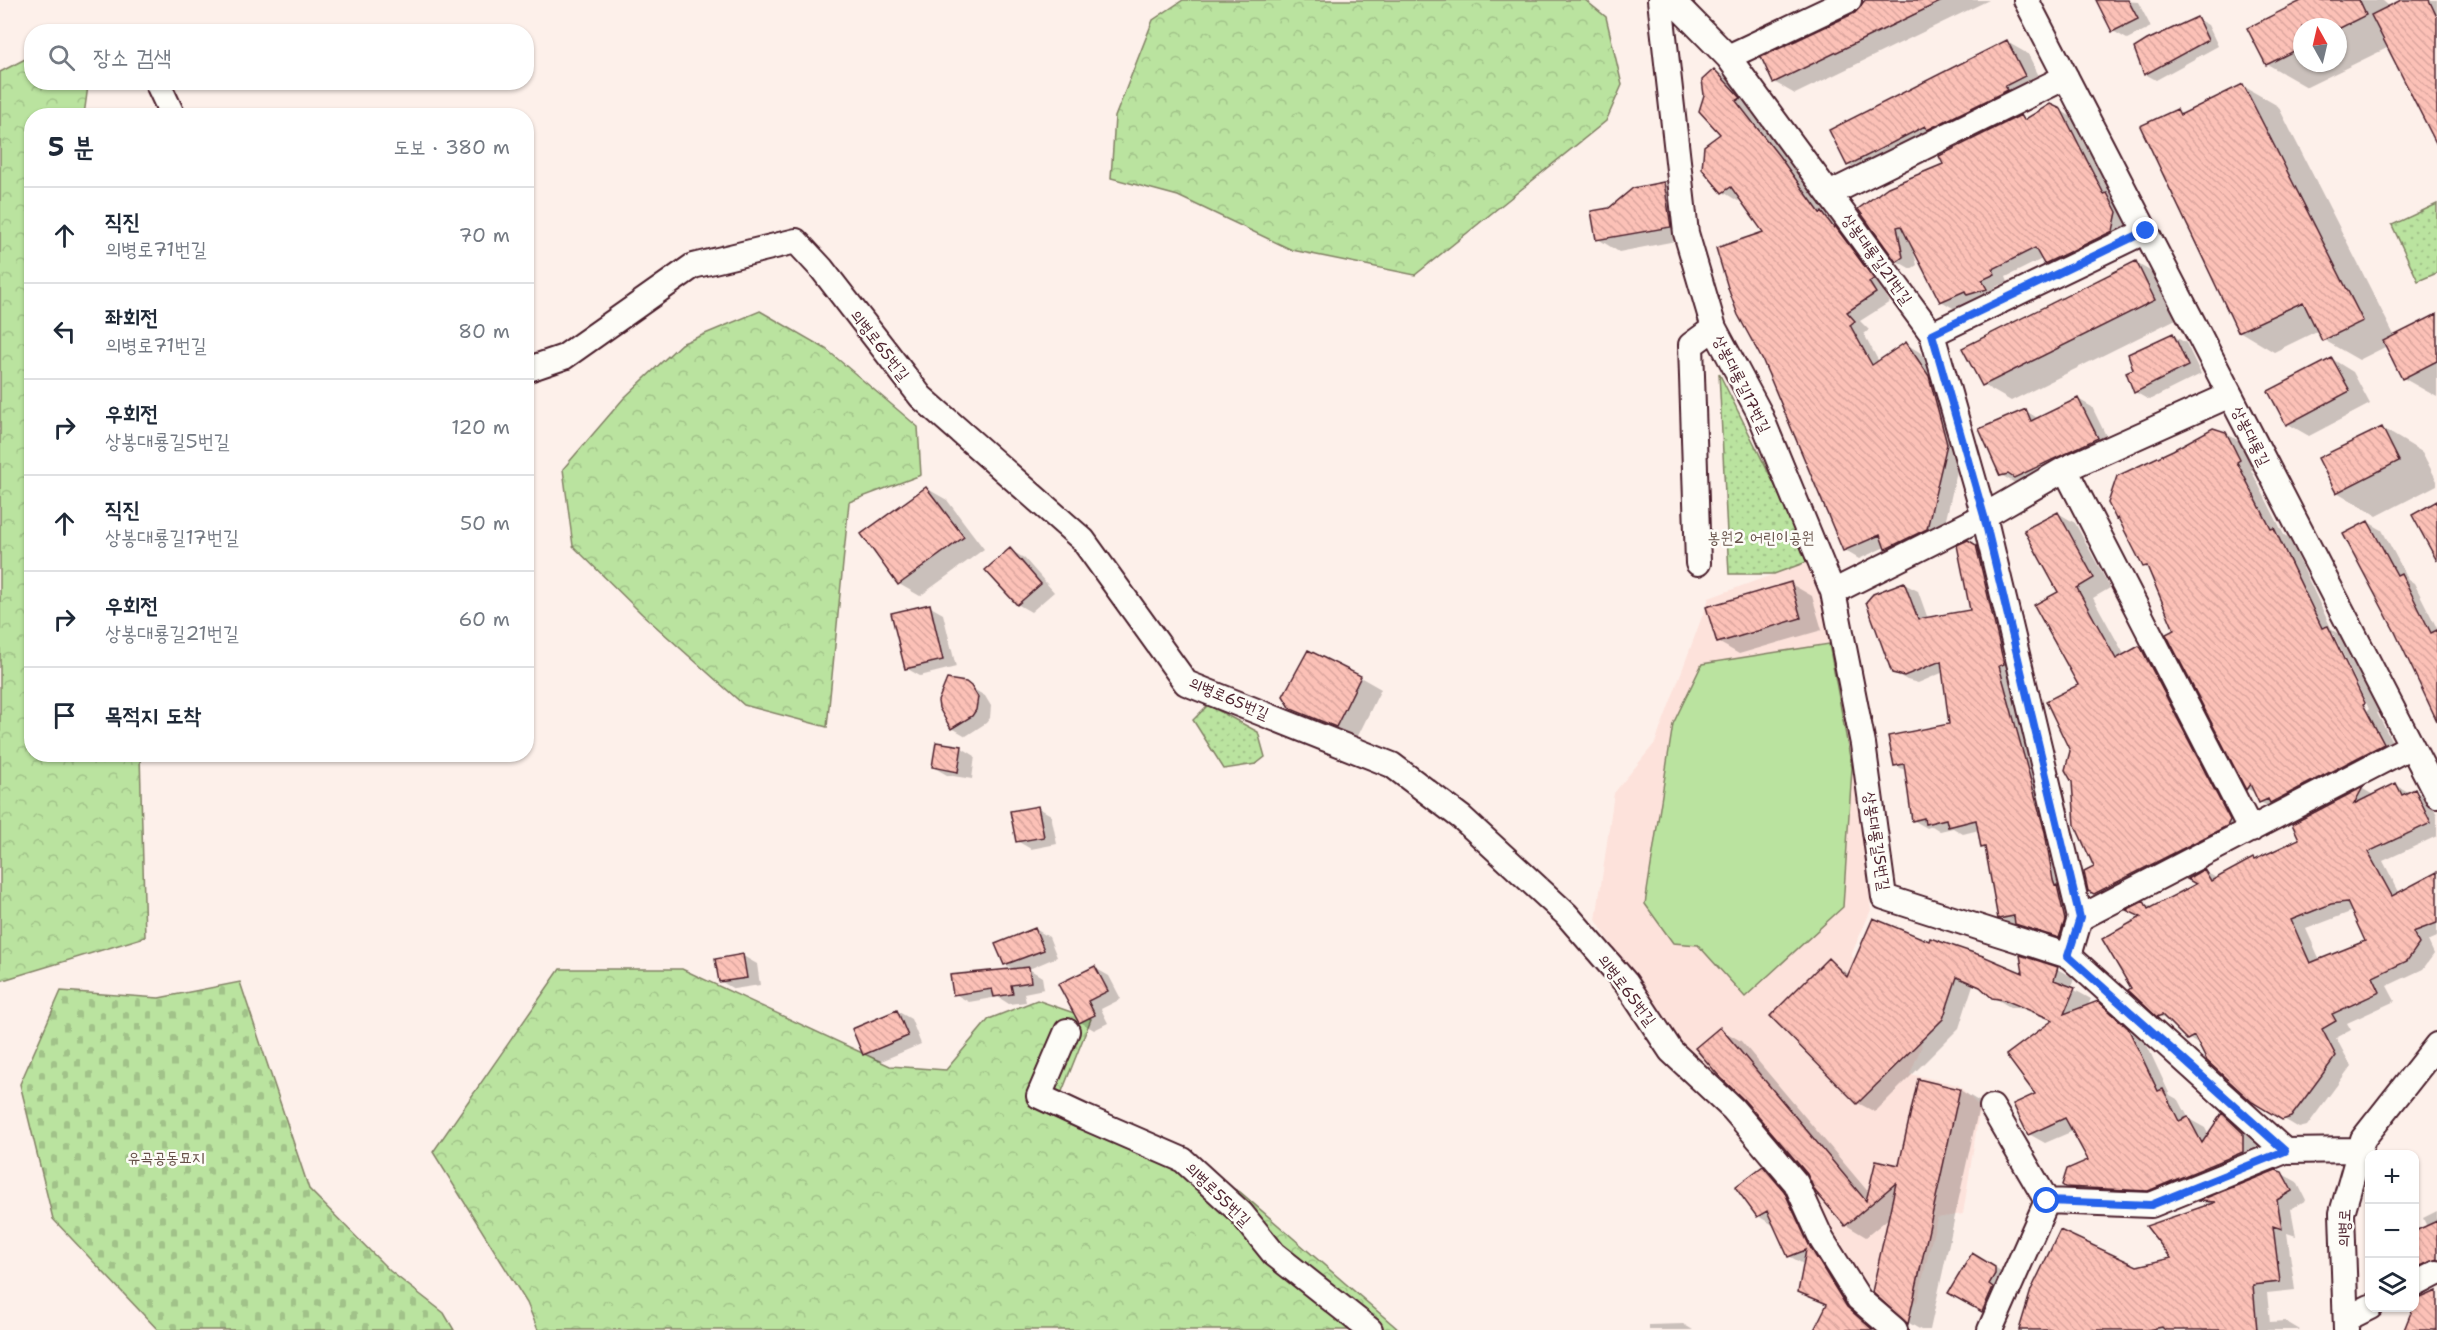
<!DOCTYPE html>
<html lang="ko">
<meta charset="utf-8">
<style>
:root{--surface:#fff;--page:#f6f6f7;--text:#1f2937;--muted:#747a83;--line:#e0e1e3}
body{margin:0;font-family:"Shantell Sans","Poor Story",sans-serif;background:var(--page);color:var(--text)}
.controls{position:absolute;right:18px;bottom:18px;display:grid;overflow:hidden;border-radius:12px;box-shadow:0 2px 4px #0004}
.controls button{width:54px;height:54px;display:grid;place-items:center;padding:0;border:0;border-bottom:2px solid var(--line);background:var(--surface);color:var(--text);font:30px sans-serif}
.compass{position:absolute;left:2293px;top:18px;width:54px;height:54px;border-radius:50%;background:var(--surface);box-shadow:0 2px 4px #0004;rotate:352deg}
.stop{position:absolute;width:18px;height:18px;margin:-14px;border:4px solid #2563eb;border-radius:50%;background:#fff}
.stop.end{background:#2563eb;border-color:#fff;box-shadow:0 2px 6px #0008}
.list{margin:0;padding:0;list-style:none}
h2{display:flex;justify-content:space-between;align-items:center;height:78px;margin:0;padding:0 24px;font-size:26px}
h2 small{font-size:20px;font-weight:400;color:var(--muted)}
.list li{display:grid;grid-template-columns:39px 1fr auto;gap:18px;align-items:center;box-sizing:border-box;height:96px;padding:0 24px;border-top:2px solid var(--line)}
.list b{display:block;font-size:22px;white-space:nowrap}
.list p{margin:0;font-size:20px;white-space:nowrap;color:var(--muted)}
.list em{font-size:20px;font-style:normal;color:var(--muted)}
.icon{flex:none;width:33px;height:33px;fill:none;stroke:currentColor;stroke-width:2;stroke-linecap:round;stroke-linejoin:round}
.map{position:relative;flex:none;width:2437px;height:1330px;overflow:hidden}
.search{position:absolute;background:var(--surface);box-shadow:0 2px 4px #0004;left:24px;top:24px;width:510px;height:66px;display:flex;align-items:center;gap:15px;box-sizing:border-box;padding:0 21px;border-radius:24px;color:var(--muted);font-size:22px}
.panel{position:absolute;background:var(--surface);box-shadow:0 2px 4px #0004;left:24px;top:108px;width:510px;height:654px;border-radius:24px}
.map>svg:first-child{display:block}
.built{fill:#fde2db}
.forest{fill:url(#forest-crowns);stroke:#828165;stroke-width:1.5}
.cemetery{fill:url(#cemetery-stones);stroke:#828165;stroke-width:1.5}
.park{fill:url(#park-dots);stroke:#828165;stroke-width:1.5}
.pitch{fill:#bae39f;stroke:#828165;stroke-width:1.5}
.shadow{fill:#0003;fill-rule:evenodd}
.building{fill:url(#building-back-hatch);stroke:#4a1f2b;stroke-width:1.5;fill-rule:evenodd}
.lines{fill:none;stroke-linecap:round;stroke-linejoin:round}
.minor-casing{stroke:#4a1f2b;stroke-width:28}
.minor{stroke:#fdfcf7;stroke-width:24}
.route{stroke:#2563eb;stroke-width:8}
.labels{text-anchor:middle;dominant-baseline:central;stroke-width:5;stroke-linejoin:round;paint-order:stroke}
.street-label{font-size:16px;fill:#4a1f2b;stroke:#fdfcf7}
.park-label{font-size:16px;fill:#665048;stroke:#fdfcf7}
</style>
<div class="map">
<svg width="2437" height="1330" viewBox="0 0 2437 1330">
<defs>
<pattern id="forest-crowns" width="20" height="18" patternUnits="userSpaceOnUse" patternTransform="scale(1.5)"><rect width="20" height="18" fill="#bae39f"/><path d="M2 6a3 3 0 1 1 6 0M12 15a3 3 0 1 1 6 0" fill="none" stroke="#a1c289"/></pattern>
<pattern id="cemetery-stones" width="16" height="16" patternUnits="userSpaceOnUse" patternTransform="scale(1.5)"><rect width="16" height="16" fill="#bae39f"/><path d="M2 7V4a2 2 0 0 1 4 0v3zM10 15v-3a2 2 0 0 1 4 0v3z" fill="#a1c289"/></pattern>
<pattern id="park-dots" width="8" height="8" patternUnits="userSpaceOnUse" patternTransform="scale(1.5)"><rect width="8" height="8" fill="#bae39f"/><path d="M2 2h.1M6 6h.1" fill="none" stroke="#a1c289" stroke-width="1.8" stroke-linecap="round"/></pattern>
<pattern id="building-back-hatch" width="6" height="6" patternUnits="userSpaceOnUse" patternTransform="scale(1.5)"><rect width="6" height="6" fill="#fcc1b7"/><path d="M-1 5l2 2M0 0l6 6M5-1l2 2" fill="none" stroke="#daa59e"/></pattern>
</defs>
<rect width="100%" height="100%" fill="#fdf0ea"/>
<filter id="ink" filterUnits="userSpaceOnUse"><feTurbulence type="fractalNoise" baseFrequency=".0167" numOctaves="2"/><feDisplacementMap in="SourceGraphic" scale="12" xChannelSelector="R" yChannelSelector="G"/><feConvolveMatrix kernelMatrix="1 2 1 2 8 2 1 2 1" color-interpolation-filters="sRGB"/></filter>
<g filter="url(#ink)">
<path class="built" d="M1812,560L1829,620L1852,735L1871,910L1851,955L1922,1045L1910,1074L1958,1085L1980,1107L1963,1214L1937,1218L1917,1302L1876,1295L1668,1038L1596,920L1614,793L1655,743L1709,598Z"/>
<path class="forest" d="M1183,0H1585L1606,17L1622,85L1606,121L1415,275L1292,250L1178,196L1111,178L1115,117L1153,20Z
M31,56L32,82L83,83L88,86L84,115L32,116V754L140,755L145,937L0,981V72Z
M760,311L826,349L918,427L921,475L849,502L827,727L744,705L642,614L573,546L563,469L624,398L681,344Z
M560,969H682L890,1066L946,1070L989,1019L1037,1000L1091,1019L1059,1099L1188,1167L1240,1192L1399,1330H538L527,1303L433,1152Z"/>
<path class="cemetery" d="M240,982L309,1189L390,1271L444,1313L454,1330H158L53,1219L20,1084L61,991L159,998Z"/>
<path class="park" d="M2437,204V273L2418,281L2392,225Z
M1719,373L1812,560L1774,574H1729Z
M1208,705L1258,732L1265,757L1256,764L1224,769L1193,720Z"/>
<path class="pitch" d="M1829,644L1852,768L1843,907L1745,997L1698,945L1673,943L1645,904L1673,724L1702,664Z"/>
<path class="shadow" d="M1868,0H1989L1795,94L1774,82L1856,14Z
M2111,0L2138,2L2151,27L2127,39L2113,31Z
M2307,0H2382L2390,7L2404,0H2437V142L2389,47L2307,87L2267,64ZM2302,27H2338V63H2302Z
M2197,19L2208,25L2218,46L2156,80L2145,74Z
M2007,42L2028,54L2045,88L1870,177L1848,165Z
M1715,70L1729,79L1754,107L1749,109L1794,166L1831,218L1837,222L1887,287L1883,291L1890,302L1860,321L1869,330L1864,334L1879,362L1906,344L1921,353L1944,386L1961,453L1942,537L1901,556L1885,547L1859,559L1844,550L1765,233L1741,198L1738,201L1723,192L1722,134Z
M2243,86L2278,106L2395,337L2437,315V397L2403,378L2387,346L2359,360L2324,340L2319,330L2274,352L2239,331L2177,111L2184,115Z
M2060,110L2075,119L2115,199L2121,202L2130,221L2127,238L2059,271L2045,263L2042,259L2006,277L2008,282L1995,287L1999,297L1977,299L1955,309L1941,301L1913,249L1917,265L1911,269L1897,261L1860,210L1945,165L2021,117L2027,120Z
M1663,184L1684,196L1691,238L1619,252L1598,239L1609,209Z
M2136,263L2164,279L2182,316L2011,401L1983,385Z
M2172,335L2186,343L2201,374L2149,400L2135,392V370Z
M2332,359L2353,372L2370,404L2309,436L2288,424Z
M2078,399L2092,407L2111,446L2023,481L2015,483L2001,475L2026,411L2039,419Z
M2382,428L2422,452L2437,481V485L2377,516L2337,492Z
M2225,433L2241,442L2254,469L2251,470L2284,535L2289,538L2332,630L2342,636L2379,712L2377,713L2398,753L2275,810L2260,802L2257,794L2248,789L2168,635L2176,630L2150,570L2144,566L2121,520L2117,518ZM2329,633H2333L2369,709L2367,711Z
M926,488L947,500L984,549L920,596L899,584Z
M2058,513L2075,523L2110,588L2093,598L2125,656L2139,648L2156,658L2246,830L2107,900L2090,890L2096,867L2072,751L2080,686L2060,592Z
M2368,522L2382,530L2408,579L2414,583L2437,628V720Z
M1968,542L1990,554L2036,756L2073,945L2030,931L2019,925H2013L2000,918L1987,849L1983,847L1979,830L1963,834L1953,828L1940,831L1932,826L1927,828L1913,820L1906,771L1895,765L1950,725L1944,672L1918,683L1907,680L1893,672L1904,584L1918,591L1928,619L1971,611Z
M1010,550L1024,558L1054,592L1031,612L1017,604Z
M1791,584L1812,596L1822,630L1739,654L1718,642Z
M929,606L943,614L956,667L920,676L906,668Z
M1360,677L1381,689L1357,738L1313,721L1292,708Z
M965,684L985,696L991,706L990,718L986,723L966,736L952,728Z
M962,748L975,756L972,779L947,775L933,767Z
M2396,785L2410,793L2415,791L2430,800L2437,815V836L2383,861L2400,894L2437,874V937L2428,941L2434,954L2423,969L2387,986L2395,1001L2347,1023L2351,1030L2336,1038L2351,1066L2307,1126L2299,1128L2252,1100L2201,1046L2188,1038L2174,1025L2158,1015L2134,989L2144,903L2153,908L2199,884L2204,871L2218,879L2253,859L2256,861L2301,840L2294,825L2363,789L2375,796ZM2353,911L2367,941L2320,960L2306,929Z
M1037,807L1051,815L1057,844L1031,849L1017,841Z
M1035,929L1049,937L1057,957L1029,969L1042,977L1044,989L1024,993L1026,1002L1009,1004L998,997L969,1002L955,994L1014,970L1005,964Z
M1930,943L2025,976L2057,969L2074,978L2071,988L2091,999L2087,1007L2098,1003L2114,1012L2144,1039L2170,1095L2179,1100L2189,1119L2205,1128L2209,1136L2222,1115L2238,1124L2259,1143V1161L2166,1199L2083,1196L2066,1186L2090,1161L2073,1131L2045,1143L2029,1134L2053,1021L2023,1009L2010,1007L1993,997L1986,990L1973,985L1959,1028L1875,1112L1858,1103L1772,1016L1828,960L1850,975Z
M743,956L757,964L760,985L734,989L720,981Z
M1095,968L1109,976L1121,999L1101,1009L1108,1023L1094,1030L1080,1022Z
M897,1011L911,1019L921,1044L879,1062L865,1054Z
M1720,1029L1741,1041L1870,1194L1900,1166L1920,1081L1960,1090L1980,1102L1930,1330H1921L1909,1323L1874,1291L1890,1217L1866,1237L1846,1225L1808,1173Z
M1763,1168L1778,1177L1877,1330H1815L1828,1305L1800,1292L1805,1265L1789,1256L1775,1223L1773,1225L1758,1216Z
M2277,1171L2297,1182L2306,1200L2291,1209L2296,1236L2287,1233L2295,1290L2267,1293L2270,1322L2285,1321L2300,1330H2021L2137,1267L2174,1259L2209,1206L2202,1202Z
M2437,1211V1272L2433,1274L2419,1266L2414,1253L2421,1250L2414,1233L2427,1227L2423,1218Z
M1972,1255L2008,1276L1996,1319L1950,1292Z
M1683,1324L1693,1330H1649V1325Z"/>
<path class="building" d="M1865,0H1944L1773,83L1761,57L1855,13Z
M2096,0H2128L2138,19L2112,32Z
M2303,0H2359L2366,15L2338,29V27H2302V47L2266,65L2247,28Z
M2401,0H2429L2437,17V145L2371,15Z
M2197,17L2208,40L2144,75L2134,48L2147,40Z
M2007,40L2025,76L2005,86L2008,90L1927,130L1925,126L1847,166L1829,130Z
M1714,69L1741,98L1736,101L1779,156L1820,213L1822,212L1834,228L1835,226L1874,279L1869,282L1876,293L1847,312L1855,321L1850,325L1872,365L1906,342L1929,376L1947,444L1927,529L1888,548L1885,549L1880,535L1843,551L1763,361L1738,315L1729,291L1716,248L1763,232L1731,187L1722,193L1702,169L1704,146L1720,134L1699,111L1704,95L1702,80Z
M2243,84L2363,321L2322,341L2303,302L2238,332L2140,126L2177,109L2180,115Z
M2050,104L2061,109L2104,194L2107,193L2117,212L2113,231L2044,264L2035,248L1993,269L1995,274L1982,280L1987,289L1967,295L1965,291L1940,302L1901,226L1897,227L1903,257L1896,262L1858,209L1888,187L1943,164L1939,156L2021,115L2024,120Z
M1664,182L1671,227L1596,240L1591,211L1609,208L1633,188Z
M2136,261L2155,300L1982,386L1962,348Z
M2437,314V361L2402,379L2383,341Z
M2173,333L2188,366L2134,393L2126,372L2133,369L2128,354Z
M2332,358L2350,391L2286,425L2268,391Z
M2078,398L2098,438L2014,478L2008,474L2000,476L1979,429L2026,409L2031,421Z
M2382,427L2399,461L2336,493L2318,458Z
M2213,428L2226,432L2240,460L2237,462L2271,529L2274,528L2322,628L2328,626L2365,703L2363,704L2384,744L2270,803L2268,799L2259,803L2250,784L2246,790L2166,634L2174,630L2147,566L2143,567L2118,518L2116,519L2108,503L2117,476L2173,450Z
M926,487L964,537L898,585L861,534Z
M2437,501V561L2412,515Z
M2058,512L2094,578L2077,588L2116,659L2139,646L2141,648L2230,820L2227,826L2094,894L2088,891L2084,872L2094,867L2075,825L2072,782L2065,770L2070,751L2046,701L2078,685L2034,605L2058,592L2024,530Z
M2368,521L2397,575L2401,573L2431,633L2437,630V721L2395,632L2343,534Z
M1968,540L1976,545L2004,664L1999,666L2045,832L2053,880L2055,886L2057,885L2065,920L2059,938L2015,924L2014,916L1998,919L1985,847L1981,848L1976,820L1948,827L1946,819L1925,824L1924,818L1912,821L1904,764L1894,766L1888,736L1949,724L1941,661L1904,676L1892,673L1866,602L1873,594L1904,582L1918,619L1970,610L1957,545Z
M1010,548L1041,584L1017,605L985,570Z
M1791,582L1801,618L1717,643L1706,607Z
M930,604L943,660L905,669L891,613Z
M1308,650L1361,676L1336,727L1291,709L1283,696Z
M947,679L966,682L971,686L978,697L976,710L972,716L951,729L939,708L938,701Z
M936,742L962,746L958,772L932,767Z
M2396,783L2402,795L2415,789L2431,823L2368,852L2392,896L2437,872V923L2413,932L2419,944L2407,961L2373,977L2380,992L2332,1014L2336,1021L2322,1029L2336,1056L2291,1117L2282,1120L2252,1102L2207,1061L2194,1036L2187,1040L2162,1015L2157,1017L2128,990L2131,988L2102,939L2141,917L2126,910L2144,901L2148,909L2196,884L2187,879L2204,869L2211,881L2253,858L2254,860L2299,839L2292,824L2363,787L2354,804ZM2347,902L2365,941L2310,963L2291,920L2331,904Z
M1038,806L1044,837L1016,842L1010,811Z
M1873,918L1929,941L1930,938L1983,956L2023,973L2020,955L2058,967L2054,980L2075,988L2064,1014L2098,1001L2128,1028L2158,1091L2163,1089L2179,1121L2188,1117L2202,1143L2222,1113L2243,1133V1152L2148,1191L2065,1187L2062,1185L2067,1169L2088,1160L2065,1118L2028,1135L2013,1104L2035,1094L2006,1055L2053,1020L2005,1000L1992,998L1980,987L1957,977L1943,1019L1857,1104L1770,1016L1828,958L1847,977Z
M1035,928L1044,950L1004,965L995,944Z
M743,954L747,978L719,982L715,959Z
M1095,966L1108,991L1088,1001L1095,1015L1079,1023L1058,984Z
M1029,967L1031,982L1011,985L1013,994L994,997L992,989L953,995L950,975Z
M897,1010L908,1036L863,1055L852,1029Z
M1720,1027L1866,1201L1876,1160L1899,1165L1918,1079L1960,1089L1908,1324L1872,1292L1896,1183L1845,1226L1815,1191L1807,1174L1744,1100L1719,1076L1695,1048Z
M1763,1166L1784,1191L1810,1247L1847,1307L1873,1330H1814L1827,1304L1798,1292L1806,1250L1788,1257L1767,1211L1757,1217L1735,1187Z
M2276,1170L2282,1172L2292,1191L2277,1200L2282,1229L2273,1226L2280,1282L2253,1285L2257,1330H2165L2162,1327L2147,1330H2019L2031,1290L2060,1230L2137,1266L2171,1258L2146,1226L2216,1202L2198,1201Z
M2437,1221V1259L2418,1267L2415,1259V1231Z
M1972,1253L1995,1267V1274L1989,1284L1993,1287L1982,1312L1948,1293Z
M2437,1291V1330H2404L2416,1300Z"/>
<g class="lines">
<defs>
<path id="minor" d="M1660,0L1686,233L1714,328L1759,412L1833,592L1863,744L1884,897L2069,956L2285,1151L2359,1150
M1672,0L1728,57L1932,334L1984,516L2080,918L2069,956
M2026,0L2437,795
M1728,57L1849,0
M157,82L173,116
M1829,194L2066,77
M1932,334L2146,231
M526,370L564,357L693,266L796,241L822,269L921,397L1083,540L1186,683L1392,765L1462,818L1566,914L1626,983L1671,1051L1733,1109L1796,1183L1822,1240L1859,1299L1895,1330
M2065,469L2251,830
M1698,563L1691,345L1714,328
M1833,592L1984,516L2065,469L2230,395
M2080,918L2411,746
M1067,1031L1039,1096L1084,1117L1183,1160L1241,1213L1274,1254L1370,1330
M1992,1107L2047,1201L2151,1205L2285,1151
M2414,1285L2437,1273
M2346,1319L2370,1307
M1990,1330L2047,1201
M2346,1330L2342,1213L2363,1139L2437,1045"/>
</defs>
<use href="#minor" class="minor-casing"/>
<use href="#minor" class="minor"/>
</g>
</g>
<g class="lines" filter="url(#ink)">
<path class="route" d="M2047,1201L2151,1205L2285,1151L2068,956L2080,918L1984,516L1932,334L2146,231"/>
</g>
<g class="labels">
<g class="street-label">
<text transform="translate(1877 259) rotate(54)">상봉대룡길21번길</text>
<text transform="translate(880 345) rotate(52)">의병로65번길</text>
<text transform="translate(1742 384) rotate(63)">상봉대룡길17번길</text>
<text transform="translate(2251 436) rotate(63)">상봉대룡길</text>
<text transform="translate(1229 698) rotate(23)">의병로65번길</text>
<text transform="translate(1877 841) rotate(81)">상봉대룡길5번길</text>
<text transform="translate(1627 990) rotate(53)">의병로65번길</text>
<text transform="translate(1218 1194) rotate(44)">의병로55번길</text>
<text transform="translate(2344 1228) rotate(-88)">의병로</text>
</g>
<g class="park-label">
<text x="1761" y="537">봉원2 어린이공원</text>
<text x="166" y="1157">유곡공동묘지</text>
</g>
</g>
</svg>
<div class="controls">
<button>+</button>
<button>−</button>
<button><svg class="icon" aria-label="layers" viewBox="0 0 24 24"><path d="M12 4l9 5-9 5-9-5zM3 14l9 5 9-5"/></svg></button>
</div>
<svg class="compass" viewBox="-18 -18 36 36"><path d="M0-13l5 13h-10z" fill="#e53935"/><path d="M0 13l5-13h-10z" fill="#747a83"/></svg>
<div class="stop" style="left:2047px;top:1201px"></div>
<div class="stop end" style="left:2146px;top:231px"></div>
<div class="search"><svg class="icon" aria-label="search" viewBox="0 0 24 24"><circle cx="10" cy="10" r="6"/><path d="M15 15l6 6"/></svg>장소 검색</div>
<section class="panel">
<h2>5 분<small>도보 · 380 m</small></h2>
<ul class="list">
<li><svg class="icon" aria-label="ahead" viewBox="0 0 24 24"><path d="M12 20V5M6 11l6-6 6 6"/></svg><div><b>직진</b><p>의병로71번길</p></div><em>70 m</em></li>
<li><svg class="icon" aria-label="left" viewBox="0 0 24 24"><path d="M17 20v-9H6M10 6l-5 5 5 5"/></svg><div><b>좌회전</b><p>의병로71번길</p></div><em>80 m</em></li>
<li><svg class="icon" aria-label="right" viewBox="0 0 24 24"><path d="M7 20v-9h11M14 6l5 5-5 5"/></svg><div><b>우회전</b><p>상봉대룡길5번길</p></div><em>120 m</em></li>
<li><svg class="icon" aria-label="ahead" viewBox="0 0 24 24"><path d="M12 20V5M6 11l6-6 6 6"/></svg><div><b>직진</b><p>상봉대룡길17번길</p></div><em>50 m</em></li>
<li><svg class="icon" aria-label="right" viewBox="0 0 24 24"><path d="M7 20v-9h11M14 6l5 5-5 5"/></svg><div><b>우회전</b><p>상봉대룡길21번길</p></div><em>60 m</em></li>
<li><svg class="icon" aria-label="arrive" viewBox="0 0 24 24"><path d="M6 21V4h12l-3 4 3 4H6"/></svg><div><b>목적지 도착</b></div></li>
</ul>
</section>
</div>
